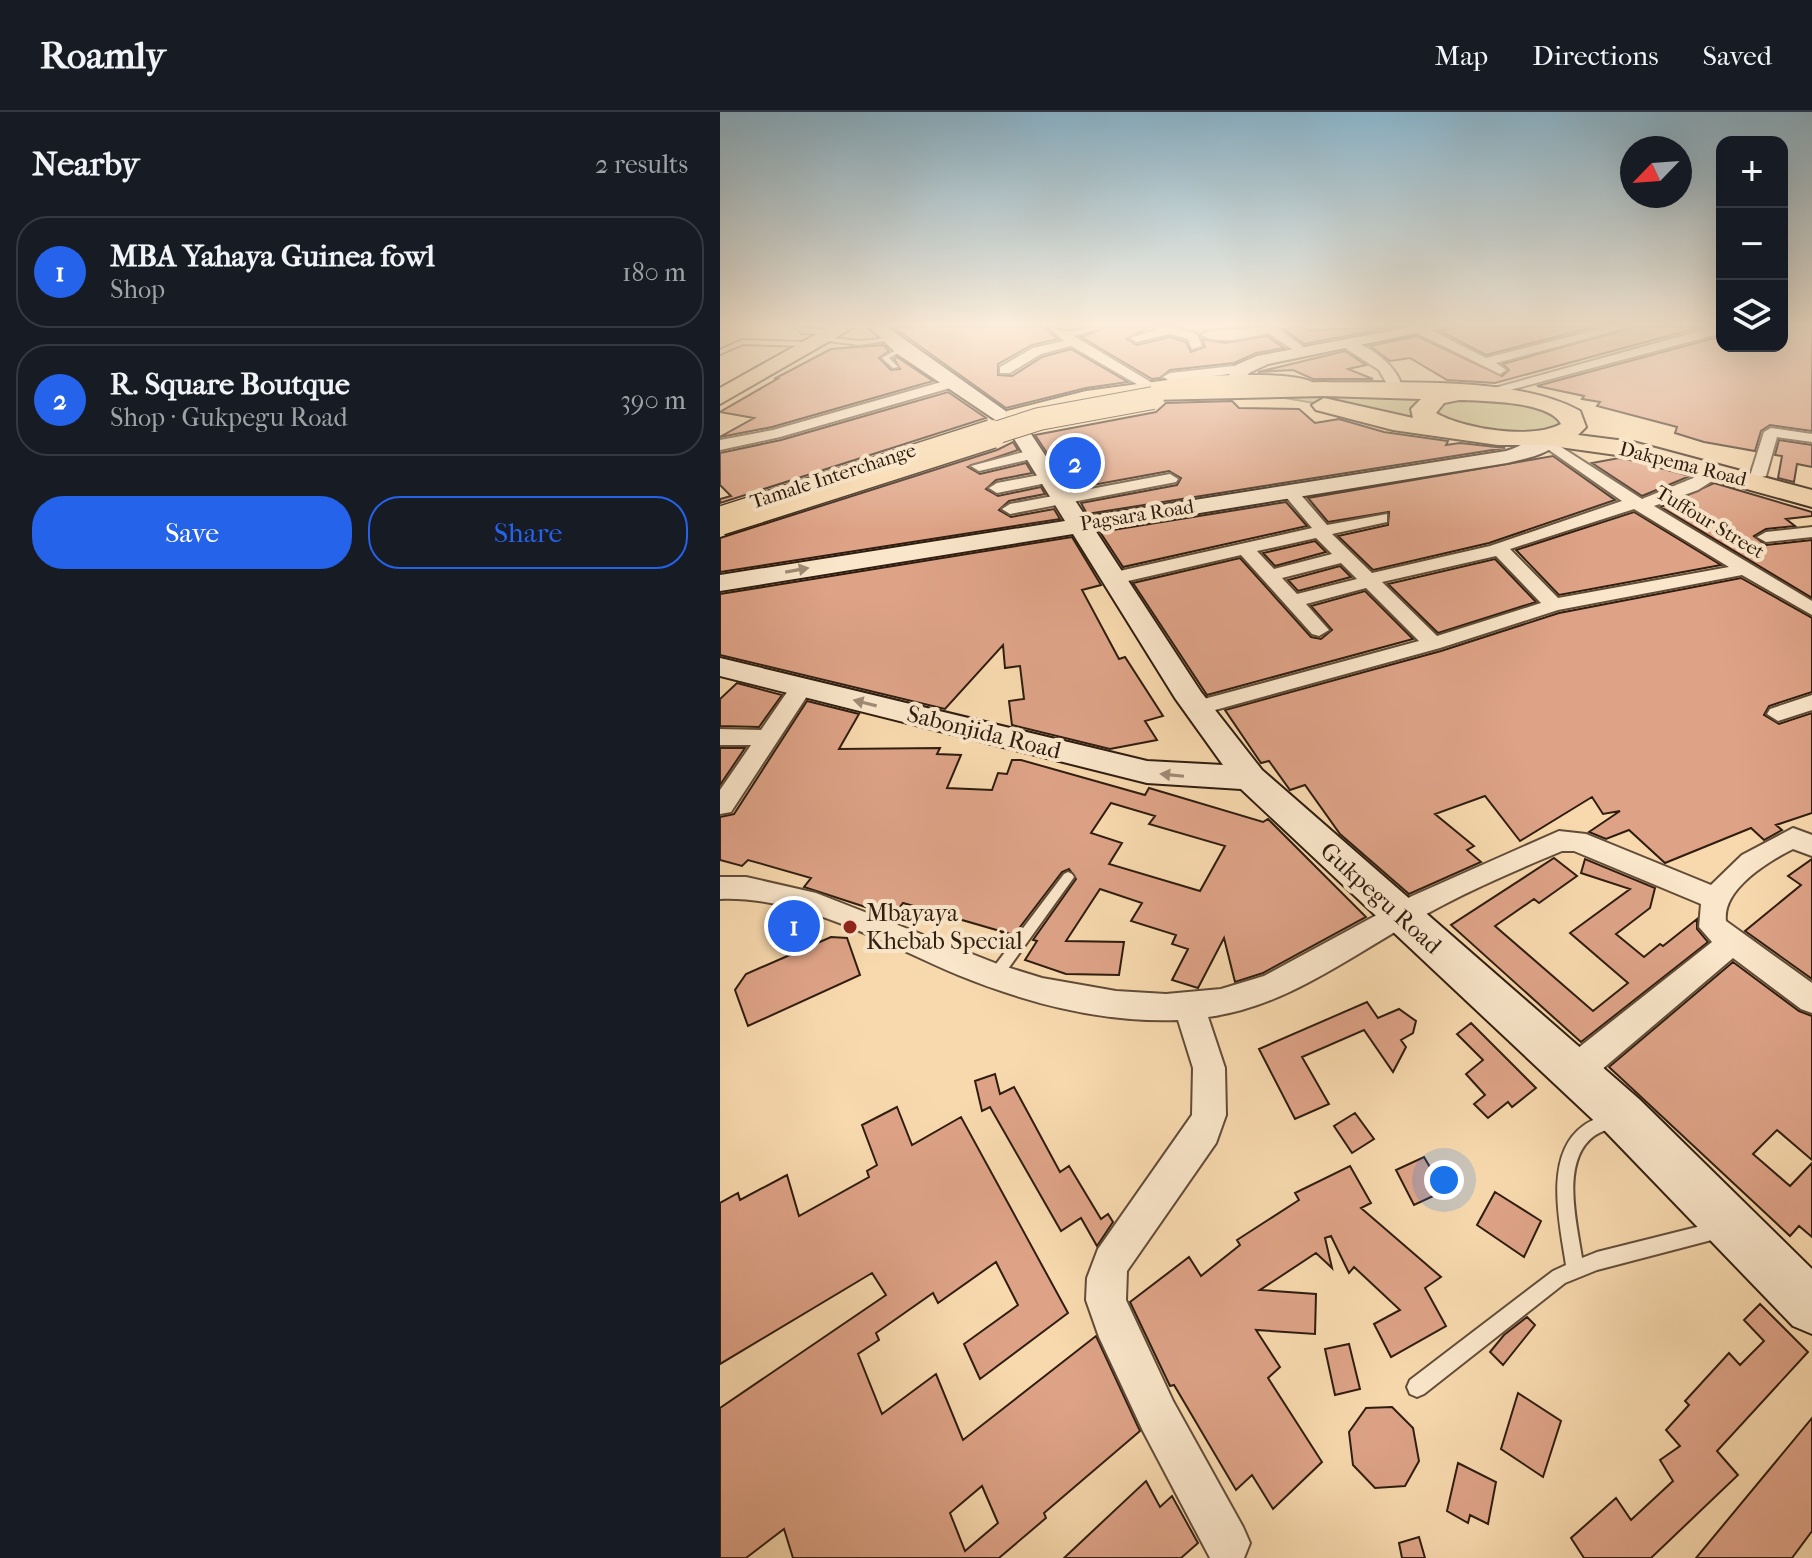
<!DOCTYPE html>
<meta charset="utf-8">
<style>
:root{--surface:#171b24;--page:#242831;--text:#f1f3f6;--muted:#9ea1a6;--line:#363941;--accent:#2563eb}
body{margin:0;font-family:"IM FELL French Canon",serif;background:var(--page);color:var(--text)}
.controls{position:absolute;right:24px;top:24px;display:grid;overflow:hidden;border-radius:16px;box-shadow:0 8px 32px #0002}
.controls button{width:72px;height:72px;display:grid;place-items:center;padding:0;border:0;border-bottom:2px solid var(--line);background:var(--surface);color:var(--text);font:40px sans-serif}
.compass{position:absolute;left:900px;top:24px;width:72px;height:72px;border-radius:50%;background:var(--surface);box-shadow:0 8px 32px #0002;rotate:245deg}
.you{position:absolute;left:724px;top:1068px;width:28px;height:28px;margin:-20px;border:6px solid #fff;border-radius:50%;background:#1a73e8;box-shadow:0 0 0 12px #1a73e833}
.badge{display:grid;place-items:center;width:52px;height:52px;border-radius:50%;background:var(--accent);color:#fff;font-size:26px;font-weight:700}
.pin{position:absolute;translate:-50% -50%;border:4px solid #fff;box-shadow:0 2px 8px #0006}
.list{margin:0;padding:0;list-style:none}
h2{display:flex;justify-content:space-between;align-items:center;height:104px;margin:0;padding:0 32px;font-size:34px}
h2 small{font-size:26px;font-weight:400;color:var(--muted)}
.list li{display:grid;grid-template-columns:52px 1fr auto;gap:24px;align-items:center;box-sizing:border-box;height:112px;margin:0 16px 16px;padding:0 16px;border:2px solid var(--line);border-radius:32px}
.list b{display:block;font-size:30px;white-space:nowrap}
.list p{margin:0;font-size:26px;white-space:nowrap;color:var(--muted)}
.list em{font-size:26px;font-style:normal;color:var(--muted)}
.actions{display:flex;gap:16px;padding:24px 32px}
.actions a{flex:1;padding:18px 0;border:2px solid var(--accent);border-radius:32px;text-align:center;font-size:28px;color:var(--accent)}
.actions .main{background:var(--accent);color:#fff}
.icon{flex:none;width:44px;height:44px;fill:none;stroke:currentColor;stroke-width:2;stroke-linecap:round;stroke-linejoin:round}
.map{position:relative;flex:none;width:1092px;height:1446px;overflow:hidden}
header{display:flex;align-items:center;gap:48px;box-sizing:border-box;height:112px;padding:0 40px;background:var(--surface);border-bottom:2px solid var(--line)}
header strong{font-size:38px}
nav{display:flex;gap:44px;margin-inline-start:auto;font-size:28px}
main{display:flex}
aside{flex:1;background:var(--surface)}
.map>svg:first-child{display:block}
.green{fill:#c5bd85;stroke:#7a6d4a;stroke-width:2}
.building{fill:#dea387;stroke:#2f1d10;stroke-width:2;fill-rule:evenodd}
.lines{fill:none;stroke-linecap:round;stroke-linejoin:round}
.lane-casing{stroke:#614c38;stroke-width:4}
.street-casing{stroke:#614c38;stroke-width:4}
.secondary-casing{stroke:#2f1d10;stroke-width:4}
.primary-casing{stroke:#2f1d10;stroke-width:4}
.highway-casing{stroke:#2f1d10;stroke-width:4}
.lane{fill:#fae6ca;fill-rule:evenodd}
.street{fill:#fae6ca;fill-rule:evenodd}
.secondary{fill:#fae6ca;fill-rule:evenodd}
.primary{fill:#f8d9ae;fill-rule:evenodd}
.highway{fill:#f8d9ae;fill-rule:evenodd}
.highway-bridge-far1-casing{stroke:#2f1d10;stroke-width:24;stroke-linecap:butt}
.highway-bridge-casing{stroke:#2f1d10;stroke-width:31;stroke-linecap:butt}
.highway-bridge-far1{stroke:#f8d9ae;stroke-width:22}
.highway-bridge{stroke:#f8d9ae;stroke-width:28}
.oneway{fill:#9f8c76}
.poi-dot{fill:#8f2418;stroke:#fae6ca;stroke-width:3}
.labels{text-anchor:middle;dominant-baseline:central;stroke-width:8;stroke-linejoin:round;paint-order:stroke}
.far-street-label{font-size:20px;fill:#2f1d10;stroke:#fae6ca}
.street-label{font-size:24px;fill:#2f1d10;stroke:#fae6ca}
.poi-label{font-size:24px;fill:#2f1d10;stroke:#fae6ca;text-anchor:start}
</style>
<header>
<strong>Roamly</strong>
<nav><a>Map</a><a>Directions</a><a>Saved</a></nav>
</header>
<main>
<aside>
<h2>Nearby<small>2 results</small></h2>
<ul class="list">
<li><span class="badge">1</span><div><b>MBA Yahaya Guinea fowl</b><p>Shop</p></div><em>180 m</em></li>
<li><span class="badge">2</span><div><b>R. Square Boutque</b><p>Shop · Gukpegu Road</p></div><em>390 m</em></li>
</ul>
<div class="actions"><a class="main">Save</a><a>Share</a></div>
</aside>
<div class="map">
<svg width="1092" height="1446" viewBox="0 0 1092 1446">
<rect width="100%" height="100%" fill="#f8d9ae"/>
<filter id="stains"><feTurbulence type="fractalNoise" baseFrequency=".0025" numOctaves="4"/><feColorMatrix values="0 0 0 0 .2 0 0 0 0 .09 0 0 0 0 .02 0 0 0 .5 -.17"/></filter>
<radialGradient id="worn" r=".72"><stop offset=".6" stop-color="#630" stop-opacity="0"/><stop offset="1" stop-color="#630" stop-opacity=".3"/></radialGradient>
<path class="green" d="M536,281L703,286L691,296L694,308Z
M753,286C785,291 820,291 844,313L824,324L725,314L712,298L734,287Z"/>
<path class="building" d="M173,215H325L338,227L312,233L278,252V263L292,264L322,245L351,237L408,270L366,276L286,296Z
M387,215H429L407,227L417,233L450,225L466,230L471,240L485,235L482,227L505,231L547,224L564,236L536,241L514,251L450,258L440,266L432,267L361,225Z
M584,215L588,218L672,215L584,232L564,217Z
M739,215H874L766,243L720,219Z
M913,215H981L775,271L727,268L690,246L670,249L650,234L697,224L782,264L789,258L783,252Z
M1062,215H1092V319L1050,313L1041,319L1035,339L984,330L955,321L957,315L877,294L880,290L862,287L864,284L817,274L1002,224V234H1062Z
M163,233L169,239L159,246L171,258L180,257L174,247L177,245L213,269L52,315L0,325L34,306L0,300L57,267H54L111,237Z
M625,239L646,253L628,257L653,267H593L573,258L538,260Z
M228,280L266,306L0,391V387L11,384L0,373V341L61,328Z
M512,289L519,296L579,297L595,311L619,307L664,320L728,329L726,333L740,331L785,336L367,402L361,391L457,373L461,366L449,359L351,377L315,323L436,300L446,291Z
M1059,328L1092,333V355L1077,352L1074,370L1058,366L1062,344L1055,343Z
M293,330L298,338L248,355L260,362L306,351L312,361L276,368L266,377L278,384L321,375L325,382L289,389L279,398L291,405L334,397L340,407L0,460V426L277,338Z
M833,344L895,388L769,431L653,458L618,424L668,413L669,400L608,410L588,386Z
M899,346L910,348L970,364L922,384L872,351Z
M994,371L1092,400V404L1066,407L1075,414L1046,417L1034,424L1046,433L1092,428V486L941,395Z
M566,390L587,414L403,455L380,420Z
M914,400L1001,453L839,483L796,438Z
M352,425L381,473L362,478L399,547L405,545L443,604L425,609L437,628L390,637L292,613L289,589L304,587L300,554L285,556L283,533L225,597L0,543V482Z
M595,429L606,440L555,454L543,441Z
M520,446L591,525L601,527L612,518L591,494L645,479L693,527L487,583L413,471Z
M775,447L816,490L718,521L668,472Z
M620,454L631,465L578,479L568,468Z
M1021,466L1092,506V580L1049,594L1044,603L1059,612L1092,601V701L1056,713L1062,718L1044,728L1031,716L945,751L909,718L886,727L869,720L900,699L883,702L872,685L800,729L765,684L715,702L754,734L747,738L761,750L689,782L620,722L585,673L570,678L549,649L541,651L505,598L721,539L839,501Z
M17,571L62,583L39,615L0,614V587Z
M87,589L139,602L119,637L220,636L217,642L241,643L227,676L272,678L278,661L287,662L292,648H301L425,683L429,676L543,710L548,707L646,805L543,861L515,870L504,826L478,876L452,868L468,837L452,832L456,823L411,809L422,791L380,777L346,829L404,830L399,863L346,862L305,848L317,829L313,828L356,767L349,757L342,760L294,823L183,791L173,804L84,775L91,766L28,748L22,754L0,748V705L14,702ZM391,691L435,704L429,712L505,734L480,779L389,752L402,731L371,721Z
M0,636H25L0,673Z
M834,746L857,764L819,791L814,787L775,814L873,899L908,871L850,821L910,777L861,761L865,747L935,776L930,796L896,822L924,845L940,832L943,834L977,807V817L988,830L861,930L731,813Z
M1092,747V867L1025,819L1081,773L1068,764Z
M111,825L127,826L140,863L28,914L15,878L26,862Z
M1013,850L1079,899L1092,904V1048L1057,1018L1033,1042L1070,1074L1092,1051V1125L1079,1114L1070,1124L889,955Z
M647,890L658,906L679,897L696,909L693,921L681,928L686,935L673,960L644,918L582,945L609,992L575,1007L539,937Z
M751,911L816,976L792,995L788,990L768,1006L754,992L765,983L746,962L763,948L737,922Z
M275,962L280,982L294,975L340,1060L349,1054L381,1107L388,1102L393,1110L377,1134L361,1106L341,1119L270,995L262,999L255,969Z
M177,995L192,1033L241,1005L348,1201L260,1267L244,1232L298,1193L276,1150L218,1191L213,1181L156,1221L159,1228L138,1242L162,1302L216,1262L243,1328L376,1224L420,1319L324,1401L326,1406L279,1446H73L64,1417L26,1446H0V1296L166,1183L152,1161L0,1252V1091L18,1081L20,1088L67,1063L79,1104L149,1065L147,1059L157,1053L142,1013ZM262,1374L278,1411L245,1439L230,1401Z
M635,1001L654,1027L632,1041L614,1014Z
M704,1045L724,1079L694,1093L676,1058Z
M630,1054L651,1091L641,1096L721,1165L705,1176L726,1214L671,1245L654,1212L680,1198L634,1155L629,1161L611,1124L605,1126L612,1156L596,1141L540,1178L596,1182L595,1222L536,1218L560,1255L548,1266L602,1350L553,1397L532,1363L516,1378L454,1273L450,1274L410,1190L469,1145L481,1164L520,1133L517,1128L579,1088L575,1081Z
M775,1080L821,1109L804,1145L757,1113Z
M1040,1192L1088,1240L997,1339L1018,1363L931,1446H864L851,1426L896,1386L911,1408L953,1369L940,1348L960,1334L946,1318L969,1293L965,1289L1009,1241L1020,1253L1044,1229L1024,1208Z
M807,1205L815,1213L783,1253L770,1240L784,1223Z
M629,1232L640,1277L615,1283L605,1237Z
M798,1281L841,1309L823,1365L781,1337Z
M672,1295L693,1316L699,1349L685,1374L655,1376L633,1353L629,1320L646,1296Z
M1092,1306V1419L1072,1446H976Z
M738,1351L776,1370L768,1412L750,1403L748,1411L727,1399Z
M426,1369L440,1395L452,1384L478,1431L461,1446H344Z
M699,1425L705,1446H682L679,1431Z"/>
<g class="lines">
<defs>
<path id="lane" d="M77,215L103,218L106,220L103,222L81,221Z
M103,225L139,229L170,226L173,228L139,233L101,228Z
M22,228L82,230L85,232L82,234L23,232L0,242V238Z
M180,236L185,237L169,246L178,255L173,256L162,246Z
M348,760L352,762L354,765L352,768L280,868L275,870L270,868L268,864L270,860L344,762Z
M892,1000L898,1003L900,1008L898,1013C890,1017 881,1019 874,1024C840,1049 857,1112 862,1146L877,1140L997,1110L1003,1113L1006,1119L1003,1125L877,1158L845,1171L704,1282L697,1285L690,1282L687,1275L690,1268L833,1159L846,1153C840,1113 823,1043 863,1014C871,1008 882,1004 892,1000Z"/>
<path id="street" d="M328,215L346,219L384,215L354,224L439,275L427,278L351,234L321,242L290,261H280V255L313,236L344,229Z
M432,215H453L477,222L482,234L472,237L468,227L450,222L416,230L410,226L436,218Z
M541,215H556L589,239L579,242L548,221C530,226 498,233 481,223C496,214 524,220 541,215Z
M697,215H705L766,246L888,215H910L776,251L786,258L780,262L697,221Z
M994,215H1002V221L760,286L753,282Z
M622,228C644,227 685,258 682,281H672L659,258L622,234Z
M522,253L528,257L527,260L450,269L443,265L450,261Z
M232,267L239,271L237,274L60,325L0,338V328L53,318Z
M1051,316L1092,322V330L1057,325L1046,364L1032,367L1030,364L1044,320Z
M827,326L922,387C936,382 997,355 1003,356V362L978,378L934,394L1092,489V503L1022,463L838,498L720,536L477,603L469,601L466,596L469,591L699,529L646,476L586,492L609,518L599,524L592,522L521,443L395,472L386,466L395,460L592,416L561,379L569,374L575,376L607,413L667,402V410L612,422L652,461L770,434L902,389L822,333V327ZM914,397L1009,455L838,486L790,437ZM596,426L612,442L554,457L537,439ZM776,444L821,491L717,524L662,470ZM621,451L637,467L577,482L562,466Z
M315,337L320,339V345L259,359L251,354Z
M330,361L336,363V369L277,381L269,376L277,371Z
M450,362L458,367L456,370L290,402L282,397L290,392Z
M1092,415V425L1046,430L1037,425L1046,420Z
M82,568L93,575L11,700L0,702V678L31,633H0V617L41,618L74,570Z
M1092,583V598L1058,609L1047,602L1050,597Z
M1073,716L1092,723V744L1073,737C1049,749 1002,777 1006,809L1092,871V901L1081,897L1013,846L867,970L855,974L843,970L839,959L843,948L992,830L979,815L981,792L854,739H842C789,761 736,784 687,813C624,849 563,895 488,905L505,956L506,1003L496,1031L407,1159L406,1188L453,1289L523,1415L530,1431L524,1446H490L423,1319L379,1225L366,1188L367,1166L378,1137L472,1003L473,956L458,908C382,911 307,891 238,863C163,831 83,784 0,787V765H26L96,781L280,853L322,866L396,879L446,882L501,877L544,864L690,785L839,719L866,722L991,773L1022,743Z"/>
<path id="secondary" d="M149,215H167L294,305L291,309H277L176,241Z
M690,215H727L548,252L529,261L519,276L512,278L503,272L516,253L537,244Z
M300,314L307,316L366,405L786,339C803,334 823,319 839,323L842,327C829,343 807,346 787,351L375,418L481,580L542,658L919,987L1092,1157V1222L1073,1214L885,1019L521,677L427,671L0,564V546L427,649L503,653L455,586L353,422L0,479V463L345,409L290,320Z"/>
<path id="primary" d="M477,264C501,264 584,258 598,274L588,280C482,270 397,285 295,311L284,304L287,299L366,279Z"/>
<path id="highway" d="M109,215H134L0,292V276Z
M604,270C678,272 795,263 860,299L866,315L858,323L913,330L1092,378V395L911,345L825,333H778L673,318L596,298L592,293L604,286L693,306L691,297L701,287L604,284L430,288L418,281L430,274ZM739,288C763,289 830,289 841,312C812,328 743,317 716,301L724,291Z"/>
</defs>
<use href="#lane" class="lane-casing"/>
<use href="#street" class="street-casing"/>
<use href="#secondary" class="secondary-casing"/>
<use href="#primary" class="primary-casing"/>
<use href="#highway" class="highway-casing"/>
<use href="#lane" class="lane"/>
<use href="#street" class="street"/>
<use href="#secondary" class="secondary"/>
<use href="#primary" class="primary"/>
<use href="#highway" class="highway"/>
<defs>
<path id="highway-bridge-far1" d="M266,324L319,307L433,286"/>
<path id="highway-bridge" d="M0,409L272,322"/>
</defs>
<use href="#highway-bridge-far1" class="highway-bridge-far1-casing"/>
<use href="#highway-bridge" class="highway-bridge-casing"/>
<use href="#highway-bridge-far1" class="highway-bridge-far1"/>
<use href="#highway-bridge" class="highway-bridge"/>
</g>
<defs><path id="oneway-solid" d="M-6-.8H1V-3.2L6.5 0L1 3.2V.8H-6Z" transform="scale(2)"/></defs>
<g class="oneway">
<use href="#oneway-solid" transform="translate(77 458) rotate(-10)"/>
<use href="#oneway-solid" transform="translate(145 591) rotate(-166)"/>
<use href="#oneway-solid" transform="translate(452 663) rotate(-174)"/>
</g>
<linearGradient id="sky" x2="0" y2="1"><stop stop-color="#8ab6ce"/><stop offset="0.51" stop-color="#fceedb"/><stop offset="1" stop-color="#fceedb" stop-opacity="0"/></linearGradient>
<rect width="1092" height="418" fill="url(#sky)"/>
<circle class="poi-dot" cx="130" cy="815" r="8"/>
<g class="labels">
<g class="far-street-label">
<text transform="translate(963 352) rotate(14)">Dakpema Road</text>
<text transform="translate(113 364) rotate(-18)">Tamale Interchange</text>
<text transform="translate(417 403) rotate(-9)">Pagsara Road</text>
<text transform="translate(990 410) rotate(31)">Tuffour Street</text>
</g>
<g class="street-label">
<text transform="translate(264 620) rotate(14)">Sabonjida Road</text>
<text transform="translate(661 786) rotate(42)">Gukpegu Road</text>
</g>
<g class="poi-label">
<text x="146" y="801">Mbayaya<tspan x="146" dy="28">Khebab Special</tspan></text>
</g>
</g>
<rect width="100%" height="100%" filter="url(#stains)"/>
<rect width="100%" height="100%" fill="url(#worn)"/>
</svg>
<div class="controls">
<button>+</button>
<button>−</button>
<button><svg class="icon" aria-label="layers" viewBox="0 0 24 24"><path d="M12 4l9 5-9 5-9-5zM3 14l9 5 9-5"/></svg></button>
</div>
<svg class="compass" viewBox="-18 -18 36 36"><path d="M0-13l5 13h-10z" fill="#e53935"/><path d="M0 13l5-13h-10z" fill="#9ea1a6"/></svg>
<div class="you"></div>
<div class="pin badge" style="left:74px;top:814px">1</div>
<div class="pin badge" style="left:355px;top:351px">2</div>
</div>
</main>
